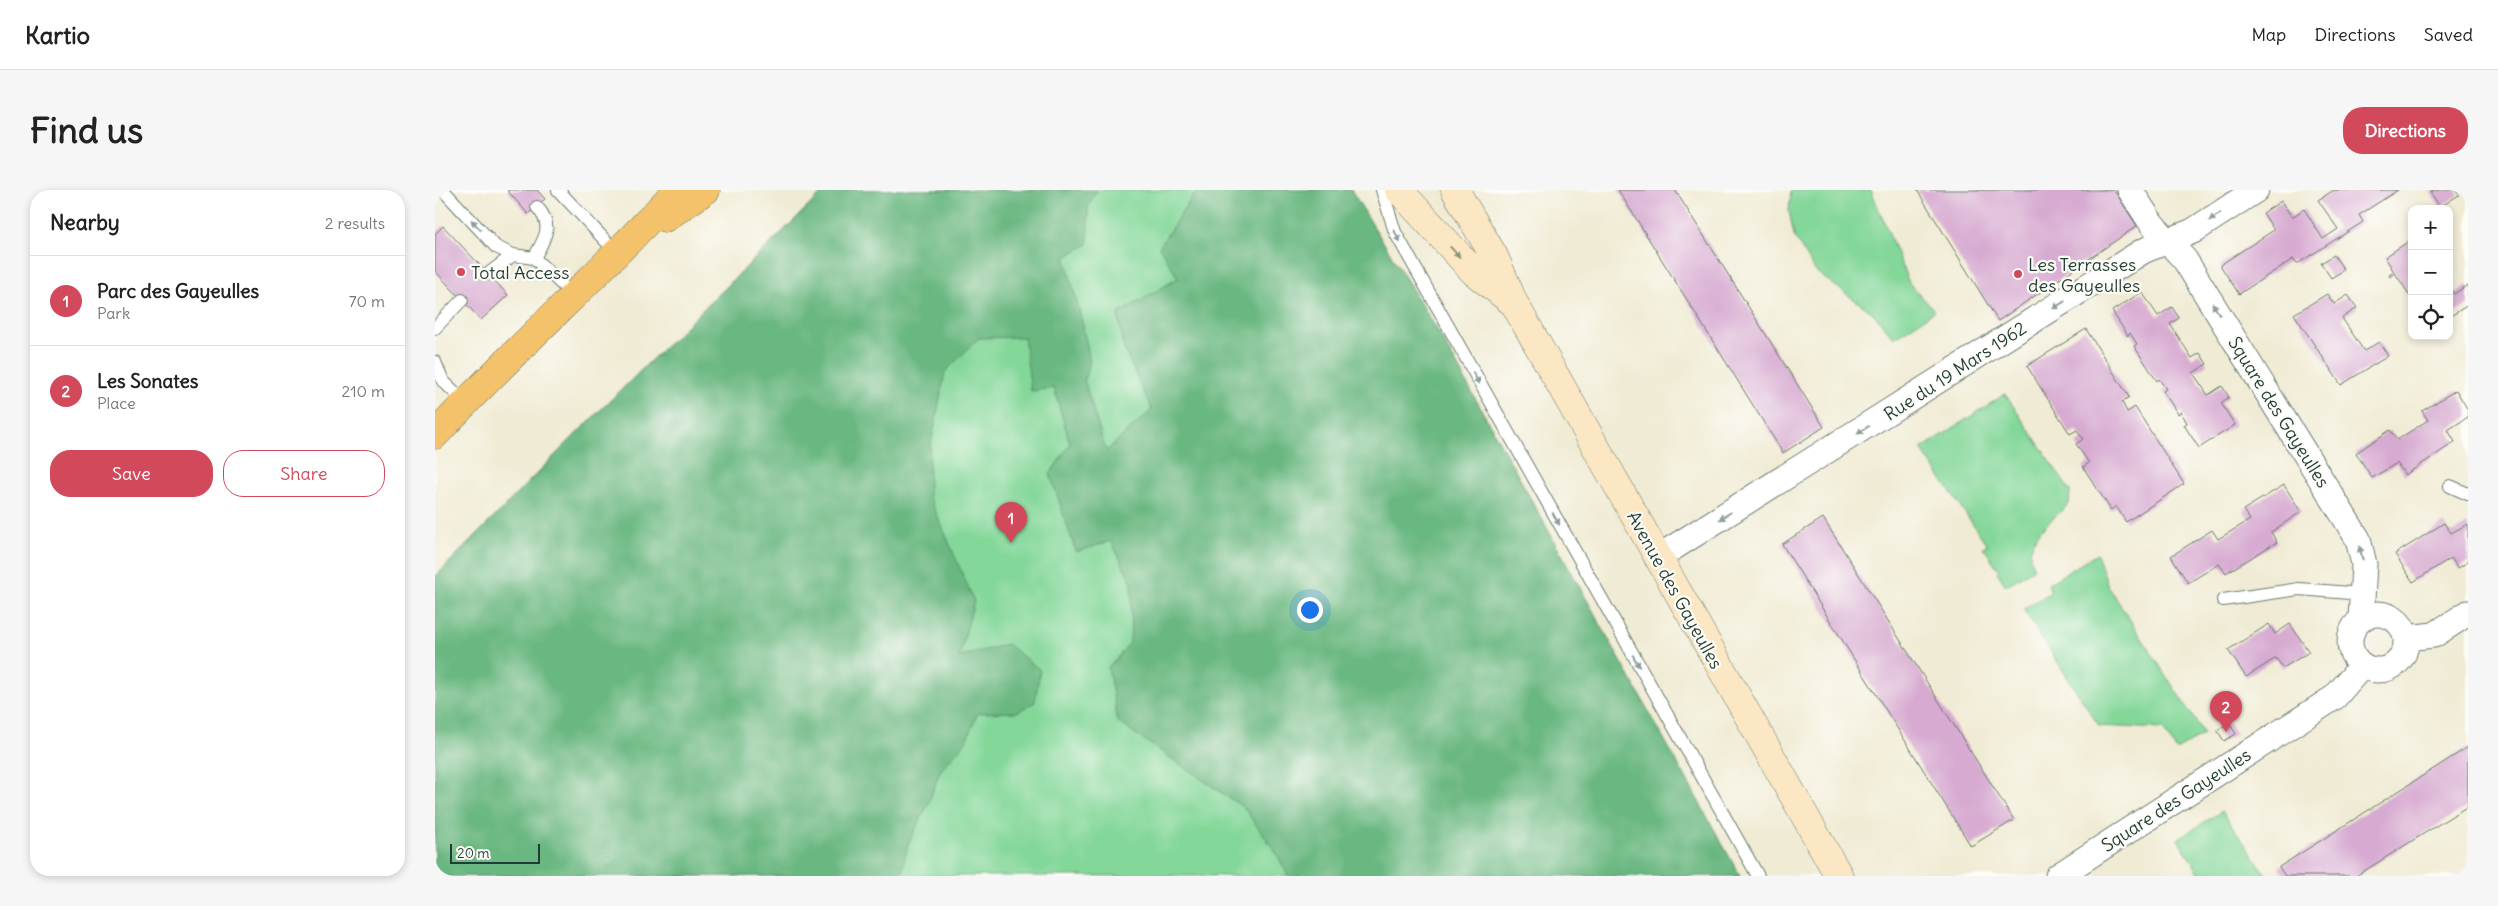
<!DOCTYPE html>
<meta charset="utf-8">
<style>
:root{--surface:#fff;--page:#f6f6f6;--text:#222;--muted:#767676;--line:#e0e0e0;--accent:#d1495b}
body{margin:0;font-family:Delius,sans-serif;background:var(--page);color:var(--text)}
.controls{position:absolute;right:15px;top:15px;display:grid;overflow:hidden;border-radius:10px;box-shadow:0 2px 8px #0003}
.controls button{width:45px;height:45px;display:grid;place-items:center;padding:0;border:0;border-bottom:1px solid var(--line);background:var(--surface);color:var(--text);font:25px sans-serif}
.scale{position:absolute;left:15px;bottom:12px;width:90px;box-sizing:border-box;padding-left:5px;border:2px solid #1f3d34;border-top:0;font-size:14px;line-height:18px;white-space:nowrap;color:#1f3d34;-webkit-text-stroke:4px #fdfcf7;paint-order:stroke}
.you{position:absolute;left:874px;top:419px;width:18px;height:18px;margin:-12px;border:4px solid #fff;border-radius:50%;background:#1a73e8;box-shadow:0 0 0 8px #1a73e833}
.badge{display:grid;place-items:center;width:32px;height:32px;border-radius:50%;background:var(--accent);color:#fff;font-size:16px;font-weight:700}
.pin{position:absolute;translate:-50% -41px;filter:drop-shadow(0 1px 2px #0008)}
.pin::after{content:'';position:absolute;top:26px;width:18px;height:15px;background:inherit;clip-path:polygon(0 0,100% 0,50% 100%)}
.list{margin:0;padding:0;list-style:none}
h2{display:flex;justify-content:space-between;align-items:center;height:65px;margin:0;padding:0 20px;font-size:21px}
h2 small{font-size:16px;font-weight:400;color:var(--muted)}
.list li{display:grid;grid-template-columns:32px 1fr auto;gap:15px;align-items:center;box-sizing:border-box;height:90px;padding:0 20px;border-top:1px solid var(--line)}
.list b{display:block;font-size:19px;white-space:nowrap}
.list p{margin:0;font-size:16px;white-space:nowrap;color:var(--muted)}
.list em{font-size:16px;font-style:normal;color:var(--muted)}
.actions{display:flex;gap:10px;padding:15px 20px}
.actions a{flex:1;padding:11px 0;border:1px solid var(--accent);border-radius:20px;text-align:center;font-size:18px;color:var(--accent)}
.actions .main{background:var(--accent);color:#fff}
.icon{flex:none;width:28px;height:28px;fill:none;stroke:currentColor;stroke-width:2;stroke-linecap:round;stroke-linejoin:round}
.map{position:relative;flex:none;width:2033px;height:686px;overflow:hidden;border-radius:20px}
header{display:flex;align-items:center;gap:30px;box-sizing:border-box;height:70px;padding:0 25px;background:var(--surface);border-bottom:1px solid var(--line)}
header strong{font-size:24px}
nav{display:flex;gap:28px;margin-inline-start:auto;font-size:18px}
.intro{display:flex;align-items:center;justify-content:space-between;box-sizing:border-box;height:120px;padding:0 30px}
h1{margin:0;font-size:35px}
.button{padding:12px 22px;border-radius:20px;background:var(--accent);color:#fff;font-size:18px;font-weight:700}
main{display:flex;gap:30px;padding:0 30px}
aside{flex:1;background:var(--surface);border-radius:20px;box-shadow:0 2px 8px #0003}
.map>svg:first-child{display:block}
.green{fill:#83d799;stroke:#518a66}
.forest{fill:#6ab881;stroke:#447a5a}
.building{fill:#d7aad2}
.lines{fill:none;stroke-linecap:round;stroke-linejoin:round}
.lane-casing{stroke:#687a6c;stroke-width:14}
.street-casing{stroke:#687a6c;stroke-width:27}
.secondary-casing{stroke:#687a6c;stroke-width:29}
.primary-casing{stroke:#687a6c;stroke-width:29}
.lane{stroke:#fff;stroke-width:12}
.street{stroke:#fff;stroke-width:25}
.secondary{stroke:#fbe7c3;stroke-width:28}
.primary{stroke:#f4c26a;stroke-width:28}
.oneway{fill:#8f9e9a}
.oneway2{fill:#8d927c}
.poi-dot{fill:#d1495b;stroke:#fdfcf7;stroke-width:2}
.labels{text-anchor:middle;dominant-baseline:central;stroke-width:4.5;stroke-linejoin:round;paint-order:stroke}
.poi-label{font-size:18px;fill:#1f3d34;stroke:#fdfcf7;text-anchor:start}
.street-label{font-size:18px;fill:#1f3d34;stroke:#fdfcf7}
</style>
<header>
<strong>Kartio</strong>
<nav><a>Map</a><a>Directions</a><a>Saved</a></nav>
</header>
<div class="intro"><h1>Find us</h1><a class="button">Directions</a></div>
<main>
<aside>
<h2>Nearby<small>2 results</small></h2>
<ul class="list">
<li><span class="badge">1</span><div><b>Parc des Gayeulles</b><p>Park</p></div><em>70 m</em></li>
<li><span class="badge">2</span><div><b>Les Sonates</b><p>Place</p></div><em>210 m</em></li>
</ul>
<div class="actions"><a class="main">Save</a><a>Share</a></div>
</aside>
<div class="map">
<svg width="2033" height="686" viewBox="0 0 2033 686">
<rect width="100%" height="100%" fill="#fdfcf7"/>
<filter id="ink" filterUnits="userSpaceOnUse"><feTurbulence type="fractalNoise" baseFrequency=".02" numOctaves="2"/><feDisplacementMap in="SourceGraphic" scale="10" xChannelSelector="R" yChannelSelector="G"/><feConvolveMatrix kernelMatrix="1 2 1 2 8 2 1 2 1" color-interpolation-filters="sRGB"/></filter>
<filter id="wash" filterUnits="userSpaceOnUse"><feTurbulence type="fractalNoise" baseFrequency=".0096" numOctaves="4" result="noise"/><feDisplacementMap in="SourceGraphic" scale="20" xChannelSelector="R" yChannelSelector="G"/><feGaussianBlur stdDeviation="1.12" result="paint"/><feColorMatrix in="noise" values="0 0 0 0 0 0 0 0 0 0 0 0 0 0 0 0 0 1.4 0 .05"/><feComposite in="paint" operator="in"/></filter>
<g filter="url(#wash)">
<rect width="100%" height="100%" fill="#f0ebd4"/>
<path class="green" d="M390,0H916L1000,136L1305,686H0V387L134,251Z
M1356,0H1436L1474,93L1500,121L1459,148L1438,123L1381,82L1359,46L1354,21Z
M1570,204L1635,301L1634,314C1617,330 1584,353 1599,378L1571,396L1562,382L1564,380L1548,357L1552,355L1486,259Z
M1662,364L1673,396L1769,544L1741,560L1728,539L1664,536L1588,419L1616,402L1613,394Z
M1787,621L1832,686H1766L1743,649Z"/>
<path class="forest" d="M390,0H662L653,17V54L630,67L647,131L655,171L649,190L671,261L717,220L689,159L683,124L743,88L724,57L757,7L766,0H916L1000,136L1305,686H853L842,664L809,618L683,532L673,478L695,453L697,393L676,351L641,362L615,284L635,254L619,198L596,201L589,147L544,148L510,182L494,265V306L539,411L524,467L572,454L605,480L600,512L582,522L543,523L530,553L505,581L494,612L473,654L466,686H0V387L134,251Z"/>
<g id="blocks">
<path class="building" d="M72,0H102L110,9L93,24Z
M1183,0H1240L1389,237L1348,263Z
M1482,0H1679L1702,36L1563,131Z
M1899,0H1963L1924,25L1928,32L1862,74L1858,69L1804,104L1785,75L1839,40L1828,23L1846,11L1857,27L1869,19L1888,49L1903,39L1883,10Z
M1998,0H2020L2024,5L2005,17L1995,2Z
M8,36L73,105L46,130L0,81V44Z
M1977,49V109L1960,83L1955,87L1954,85L1959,82L1950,67Z
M1899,65L1909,80L1896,88L1886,73Z
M2033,95V115L2014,127V97L2019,104Z
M1707,102L1723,126L1737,117L1744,128L1735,134L1757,168L1765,163L1772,174L1758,183L1773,205L1787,196L1794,207L1786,213L1800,235L1764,258L1749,235L1752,233L1746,222L1743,224L1728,201L1731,199L1724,189L1722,191L1699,156L1702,154L1695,143L1693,146L1677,121Z
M1892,104L1899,114L1913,105L1922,118L1907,128L1929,161L1944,152L1953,166L1906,195L1859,124Z
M1651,139L1694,207L1687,212L1692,222L1700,217L1749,294L1691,332L1681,316L1676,320L1648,277L1654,273L1641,254L1648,249L1642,240L1635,244L1592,176Z
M2021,200L2033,220V227L2013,240L2020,252L1970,285L1962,273L1937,288L1921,263L1955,240L1962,250L1993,230L1987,221Z
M1849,295L1866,322L1836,342L1842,352L1791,383L1784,374L1753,393L1736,366L1777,340L1783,349L1815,330L1808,320Z
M1388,328L1579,630L1536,656L1347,354Z
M2009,333L2016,343L2033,334V372L2023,378L2016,368L1978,392L1960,364Z
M1834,434L1840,444L1855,434L1874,462L1848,478L1841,468L1811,487L1793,460Z
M1794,533L1801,544L1789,551L1782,540Z
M2033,557V616L1921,686H1850L1844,677Z"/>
</g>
</g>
<g filter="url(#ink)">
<use href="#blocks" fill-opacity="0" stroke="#687a6c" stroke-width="1"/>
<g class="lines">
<defs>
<path id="lane" d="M8,0L61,57L78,65L99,68L139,106
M123,0L183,64
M947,0L960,42L1323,686
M99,68C110,48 119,36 102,17
M53,84L78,65
M0,138L27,110
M0,172L8,191L30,212
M2015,296L2033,304
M1788,410L1864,399L1928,404"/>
<path id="street" d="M1695,0L1717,34L1750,70L1923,349L1929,374L1926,429
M1222,368L1708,61L1758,41L1821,0
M1915 452a28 28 0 1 1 56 0a28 28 0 1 1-56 0Z
M1971,448L1999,445L2033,423
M1623,686L1900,507L1927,476"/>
<path id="secondary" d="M964,0L1038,81L1076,111
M1020,0L1059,66L1079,113L1404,686"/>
<path id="primary" d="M230,28L271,0
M0,245C78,160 165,85 242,0"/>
</defs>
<use href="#lane" class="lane-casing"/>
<use href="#street" class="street-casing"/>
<use href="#secondary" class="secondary-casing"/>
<use href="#primary" class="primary-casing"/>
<use href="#lane" class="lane"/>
<use href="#street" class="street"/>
<use href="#secondary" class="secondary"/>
<use href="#primary" class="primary"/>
</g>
<defs><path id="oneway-solid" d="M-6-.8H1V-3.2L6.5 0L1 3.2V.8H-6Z" transform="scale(1.25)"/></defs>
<g class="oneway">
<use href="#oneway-solid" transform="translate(1780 27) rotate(147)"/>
<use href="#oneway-solid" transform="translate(41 35) rotate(-133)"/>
<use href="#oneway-solid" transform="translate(962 46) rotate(63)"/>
<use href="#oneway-solid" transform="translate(1624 115) rotate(148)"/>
<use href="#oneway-solid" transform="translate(1781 119) rotate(-122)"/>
<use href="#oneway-solid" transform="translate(1041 188) rotate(60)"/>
<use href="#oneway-solid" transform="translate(1428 240) rotate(147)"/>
<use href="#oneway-solid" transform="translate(1290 326) rotate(148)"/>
<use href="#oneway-solid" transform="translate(1121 329) rotate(60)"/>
<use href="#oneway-solid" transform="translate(1926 363) rotate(-104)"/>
<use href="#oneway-solid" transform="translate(1201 471) rotate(61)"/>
</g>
<use class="oneway2" href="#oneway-solid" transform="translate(1020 62) rotate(47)"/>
</g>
<g class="poi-dot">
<circle cx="26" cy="82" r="5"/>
<circle cx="1583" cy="84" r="5"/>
</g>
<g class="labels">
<g class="poi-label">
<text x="1593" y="74">Les Terrasses<tspan x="1593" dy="21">des Gayeulles</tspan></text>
<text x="36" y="82">Total Access</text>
</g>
<g class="street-label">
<text transform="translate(1520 181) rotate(-33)">Rue du 19 Mars 1962</text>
<text transform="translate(1844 222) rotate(58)">Square des Gayeulles</text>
<text transform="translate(1240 400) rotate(61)">Avenue des Gayeulles</text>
<text transform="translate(1741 610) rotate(-33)">Square des Gayeulles</text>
</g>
</g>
</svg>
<div class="controls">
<button>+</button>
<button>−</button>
<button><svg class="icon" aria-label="locate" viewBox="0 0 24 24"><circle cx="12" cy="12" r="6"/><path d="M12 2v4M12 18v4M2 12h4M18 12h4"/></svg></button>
</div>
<div class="scale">20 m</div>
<div class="you"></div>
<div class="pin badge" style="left:576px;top:353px">1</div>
<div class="pin badge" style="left:1791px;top:542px">2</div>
</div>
</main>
